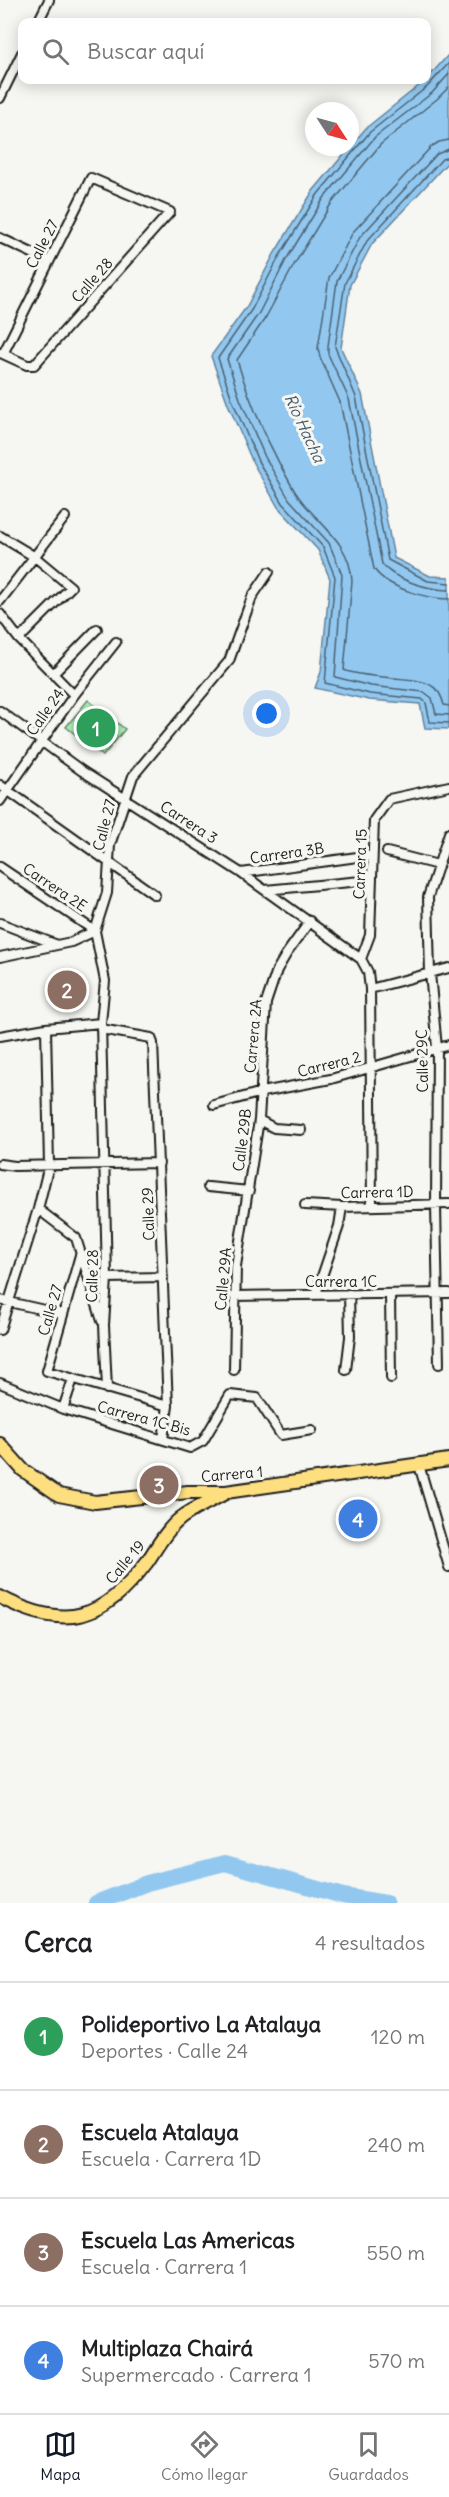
<!DOCTYPE html>
<html lang="es">
<meta charset="utf-8">
<style>
:root{--surface:#fff;--page:#f6f6f6;--text:#202124;--muted:#757577;--line:#e0e0e0;--accent:#111827}
body{margin:0;font-family:Delius,sans-serif;background:var(--page);color:var(--text)}
.compass{position:absolute;left:305px;top:102px;width:54px;height:54px;border-radius:50%;background:var(--surface);box-shadow:0 3px 15px #0003;rotate:126deg}
.you{position:absolute;left:267px;top:714px;width:21px;height:21px;margin:-15px;border:4px solid #fff;border-radius:50%;background:#1a73e8;box-shadow:0 0 0 9px #1a73e833}
.badge{display:grid;place-items:center;width:39px;height:39px;border-radius:50%;background:var(--accent);color:#fff;font-size:20px;font-weight:700}
.pin{position:absolute;translate:-50% -50%;border:3px solid #fff;box-shadow:0 2px 6px #0006}
.list{margin:0;padding:0;list-style:none}
h2{display:flex;justify-content:space-between;align-items:center;height:78px;margin:0;padding:0 24px;font-size:26px}
h2 small{font-size:20px;font-weight:400;color:var(--muted)}
.list li{display:grid;grid-template-columns:39px 1fr auto;gap:18px;align-items:center;box-sizing:border-box;height:108px;padding:0 24px;border-top:2px solid var(--line)}
.list b{display:block;font-size:22px;white-space:nowrap}
.list p{margin:0;font-size:20px;white-space:nowrap;color:var(--muted)}
.list em{font-size:20px;font-style:normal;color:var(--muted)}
.icon{flex:none;width:33px;height:33px;fill:none;stroke:currentColor;stroke-width:2;stroke-linecap:round;stroke-linejoin:round}
.map{position:relative;flex:none;width:449px;height:1903px;overflow:hidden}
.search{position:absolute;background:var(--surface);box-shadow:0 3px 15px #0003;left:18px;right:18px;top:18px;height:66px;display:flex;align-items:center;gap:15px;box-sizing:border-box;padding:0 21px;border-radius:12px;color:var(--muted);font-size:22px}
.sheet{height:510px;background:var(--surface)}
nav{display:flex;justify-content:space-around;align-items:center;box-sizing:border-box;height:84px;border-top:2px solid var(--line);background:var(--surface);font-size:16px;color:var(--muted)}
nav a{display:grid;justify-items:center;gap:3px}
nav .on{color:var(--accent)}
.map>svg:first-child{display:block}
.green{fill:#aeefb7;stroke:#65866a;stroke-width:1.5}
.water{fill:#92c8f0;stroke:#63839b;stroke-width:1.5}
.lines{fill:none;stroke-linecap:round;stroke-linejoin:round}
.shore{stroke:#4b6171;stroke-width:1.5}
.river{stroke:#92c8f0;stroke-width:16}
.minor-casing{stroke:#1c1c1c;stroke-width:12}
.primary-casing{stroke:#1c1c1c;stroke-width:16}
.minor{stroke:#f6f6f2;stroke-width:8}
.primary{stroke:#fedf80;stroke-width:12}
.labels{text-anchor:middle;dominant-baseline:central;stroke-width:6;stroke-linejoin:round;paint-order:stroke}
.street-label{font-size:15px;fill:#1c1c1c;stroke:#f6f6f2}
.water-label{font-size:16px;font-style:italic;fill:#455866;stroke:#f6f6f2}
</style>
<div class="map">
<svg width="449" height="1903" viewBox="0 0 449 1903">
<rect width="100%" height="100%" fill="#f6f6f2"/>
<filter id="ink" filterUnits="userSpaceOnUse"><feTurbulence type="fractalNoise" baseFrequency=".0167" numOctaves="2"/><feDisplacementMap in="SourceGraphic" scale="12" xChannelSelector="R" yChannelSelector="G"/><feConvolveMatrix kernelMatrix="1 2 1 2 8 2 1 2 1" color-interpolation-filters="sRGB"/></filter>
<g filter="url(#ink)">
<path class="green" d="M88,700L125,729L103,756L66,727Z"/>
<path class="water" d="M449,54V161L372,244L350,285L341,348L362,394L394,558L430,576L449,577V729L425,728L420,704L369,700L315,688L321,672L330,579L318,550L278,507L253,463L228,404L211,356L247,306L274,254L313,191L366,128L426,80Z"/>
<g class="lines">
<path class="shore" d="M449,63L427,87L370,132L318,194L279,257L252,309L218,358L233,402L258,461L283,503L323,547L335,577L325,683L370,694L422,699L426,703L430,722L449,723
M449,74L432,93L375,137L324,198L286,260L259,313L227,359L240,399L265,457L289,499L329,543L342,575L335,677L371,686L424,692L432,698L436,714L449,715
M449,87L437,99L381,144L331,204L294,265L266,317L237,360C251,406 270,449 294,490C313,522 350,538 352,581L344,670C368,680 416,675 432,686C439,690 442,697 444,705L449,706
M449,140L439,142L431,147L353,232L329,278L318,348L320,357L340,402L374,569C387,588 427,599 449,599
M449,149L437,154L360,237L337,281L328,346V354L349,399L382,564C394,580 430,590 449,590
M449,157L442,159L367,241L345,283L335,347L356,397L388,560L428,581L449,583"/>
<path class="river" d="M96,1903L147,1883L225,1863L343,1896L386,1903"/>
<defs>
<path id="minor" d="M38,22L49,0
M0,98L22,53
M0,238L49,261
M0,353L3,354L27,365H34L170,212L91,178L3,354
M0,536L35,557L71,587L19,639
M0,601L65,517
M0,614L19,639L74,695
M54,673L97,629
M0,711L82,771L241,873L361,959L368,972L370,989L372,1205
M0,785L155,895
M0,801L74,695L116,642
M387,852L438,865
M0,867L95,931
M241,873L372,855
M265,890L372,880
M0,923L55,944
M0,957L71,942L95,931
M361,959L370,935L374,820L389,799L449,786
M370,989L449,968
M101,1029L151,1038L153,1043L168,1406L163,1439
M0,1036L46,1028L101,1023
M214,1105L262,1092L331,1079L449,1045
M259,1120L274,1128L301,1130
M0,1164L15,1166L159,1163
M208,1187L249,1191
M305,1205L342,1207L449,1204
M38,1209L76,1238L102,1321
M80,1255L47,1371L168,1406
M107,1278L163,1277
M316,1294L339,1226L342,1207
M390,1294L391,1378
M234,1296L449,1293
M0,1300L62,1314
M0,1330L38,1209L49,1165L46,1028
M439,1364L436,1205L437,1048L430,973L428,897L449,833
M234,1370L236,1266L259,1120L266,1003L277,970L287,953L310,921
M346,1370L350,1337L349,1294
M0,1383L63,1409L190,1448L203,1441L230,1395L257,1398L281,1435L312,1430
M107,1389L104,1325L107,1278L101,1023L105,981L95,931L107,893L110,845L133,776L229,661L252,597L269,572
M63,1409L73,1379
M419,1465L449,1567"/>
<path id="primary" d="M0,1444L23,1470L59,1495L95,1502L188,1492H226L449,1460
M0,1597C66,1632 103,1620 147,1562C157,1547 167,1529 181,1518C194,1508 211,1501 225,1493"/>
</defs>
<use href="#minor" class="minor-casing"/>
<use href="#primary" class="primary-casing"/>
<use href="#minor" class="minor"/>
<use href="#primary" class="primary"/>
</g>
</g>
<g class="labels">
<g class="street-label">
<text transform="translate(42 244) rotate(-63)">Calle 27</text>
<text transform="translate(92 280) rotate(-49)">Calle 28</text>
<text transform="translate(45 712) rotate(-55)">Calle 24</text>
<text transform="translate(189 822) rotate(33)">Carrera 3</text>
<text transform="translate(104 825) rotate(-76)">Calle 27</text>
<text transform="translate(287 853) rotate(-8)">Carrera 3B</text>
<text transform="translate(360 864) rotate(-88)">Carrera 15</text>
<text transform="translate(55 887) rotate(34)">Carrera 2E</text>
<text transform="translate(253 1036) rotate(-85)">Carrera 2A</text>
<text transform="translate(422 1061) rotate(-91)">Calle 29C</text>
<text transform="translate(329 1064) rotate(-14)">Carrera 2</text>
<text transform="translate(242 1140) rotate(-83)">Calle 29B</text>
<text transform="translate(377 1192) rotate(-1)">Carrera 1D</text>
<text transform="translate(148 1214) rotate(-92)">Calle 29</text>
<text transform="translate(92 1276) rotate(-89)">Calle 28</text>
<text transform="translate(223 1279) rotate(-85)">Calle 29A</text>
<text x="341" y="1281">Carrera 1C</text>
<text transform="translate(50 1310) rotate(-74)">Calle 27</text>
<text transform="translate(144 1418) rotate(15)">Carrera 1C Bis</text>
<text transform="translate(232 1474) rotate(-5)">Carrera 1</text>
<text transform="translate(125 1562) rotate(-50)">Calle 19</text>
</g>
<g class="water-label">
<text transform="translate(305 428) rotate(65)">Río Hacha</text>
</g>
</g>
</svg>
<svg class="compass" viewBox="-18 -18 36 36"><path d="M0-13l5 13h-10z" fill="#e53935"/><path d="M0 13l5-13h-10z" fill="#757577"/></svg>
<div class="you"></div>
<div class="pin badge" style="left:96px;top:728px;background:#2e9e5b">1</div>
<div class="pin badge" style="left:67px;top:990px;background:#8d6e63">2</div>
<div class="pin badge" style="left:159px;top:1485px;background:#8d6e63">3</div>
<div class="pin badge" style="left:358px;top:1519px;background:#3f7fe0">4</div>
<div class="search"><svg class="icon" aria-label="search" viewBox="0 0 24 24"><circle cx="10" cy="10" r="6"/><path d="M15 15l6 6"/></svg>Buscar aquí</div>
</div>
<section class="sheet">
<h2>Cerca<small>4 resultados</small></h2>
<ul class="list">
<li><span class="badge" style="background:#2e9e5b">1</span><div><b>Polideportivo La Atalaya</b><p>Deportes · Calle 24</p></div><em>120 m</em></li>
<li><span class="badge" style="background:#8d6e63">2</span><div><b>Escuela Atalaya</b><p>Escuela · Carrera 1D</p></div><em>240 m</em></li>
<li><span class="badge" style="background:#8d6e63">3</span><div><b>Escuela Las Americas</b><p>Escuela · Carrera 1</p></div><em>550 m</em></li>
<li><span class="badge" style="background:#3f7fe0">4</span><div><b>Multiplaza Chairá</b><p>Supermercado · Carrera 1</p></div><em>570 m</em></li>
</ul>
</section>
<nav>
<a class="on"><svg class="icon" aria-label="map" viewBox="0 0 24 24"><path d="M3 6l6-2 6 2 6-2v14l-6 2-6-2-6 2zM9 4v14M15 6v14"/></svg>Mapa</a>
<a><svg class="icon" aria-label="directions" viewBox="0 0 24 24"><path d="M12 3l9 9-9 9-9-9zM9 14v-3h6M13 9l2 2-2 2"/></svg>Cómo llegar</a>
<a><svg class="icon" aria-label="saved" viewBox="0 0 24 24"><path d="M7 4h10v16l-5-4-5 4z"/></svg>Guardados</a>
</nav>
